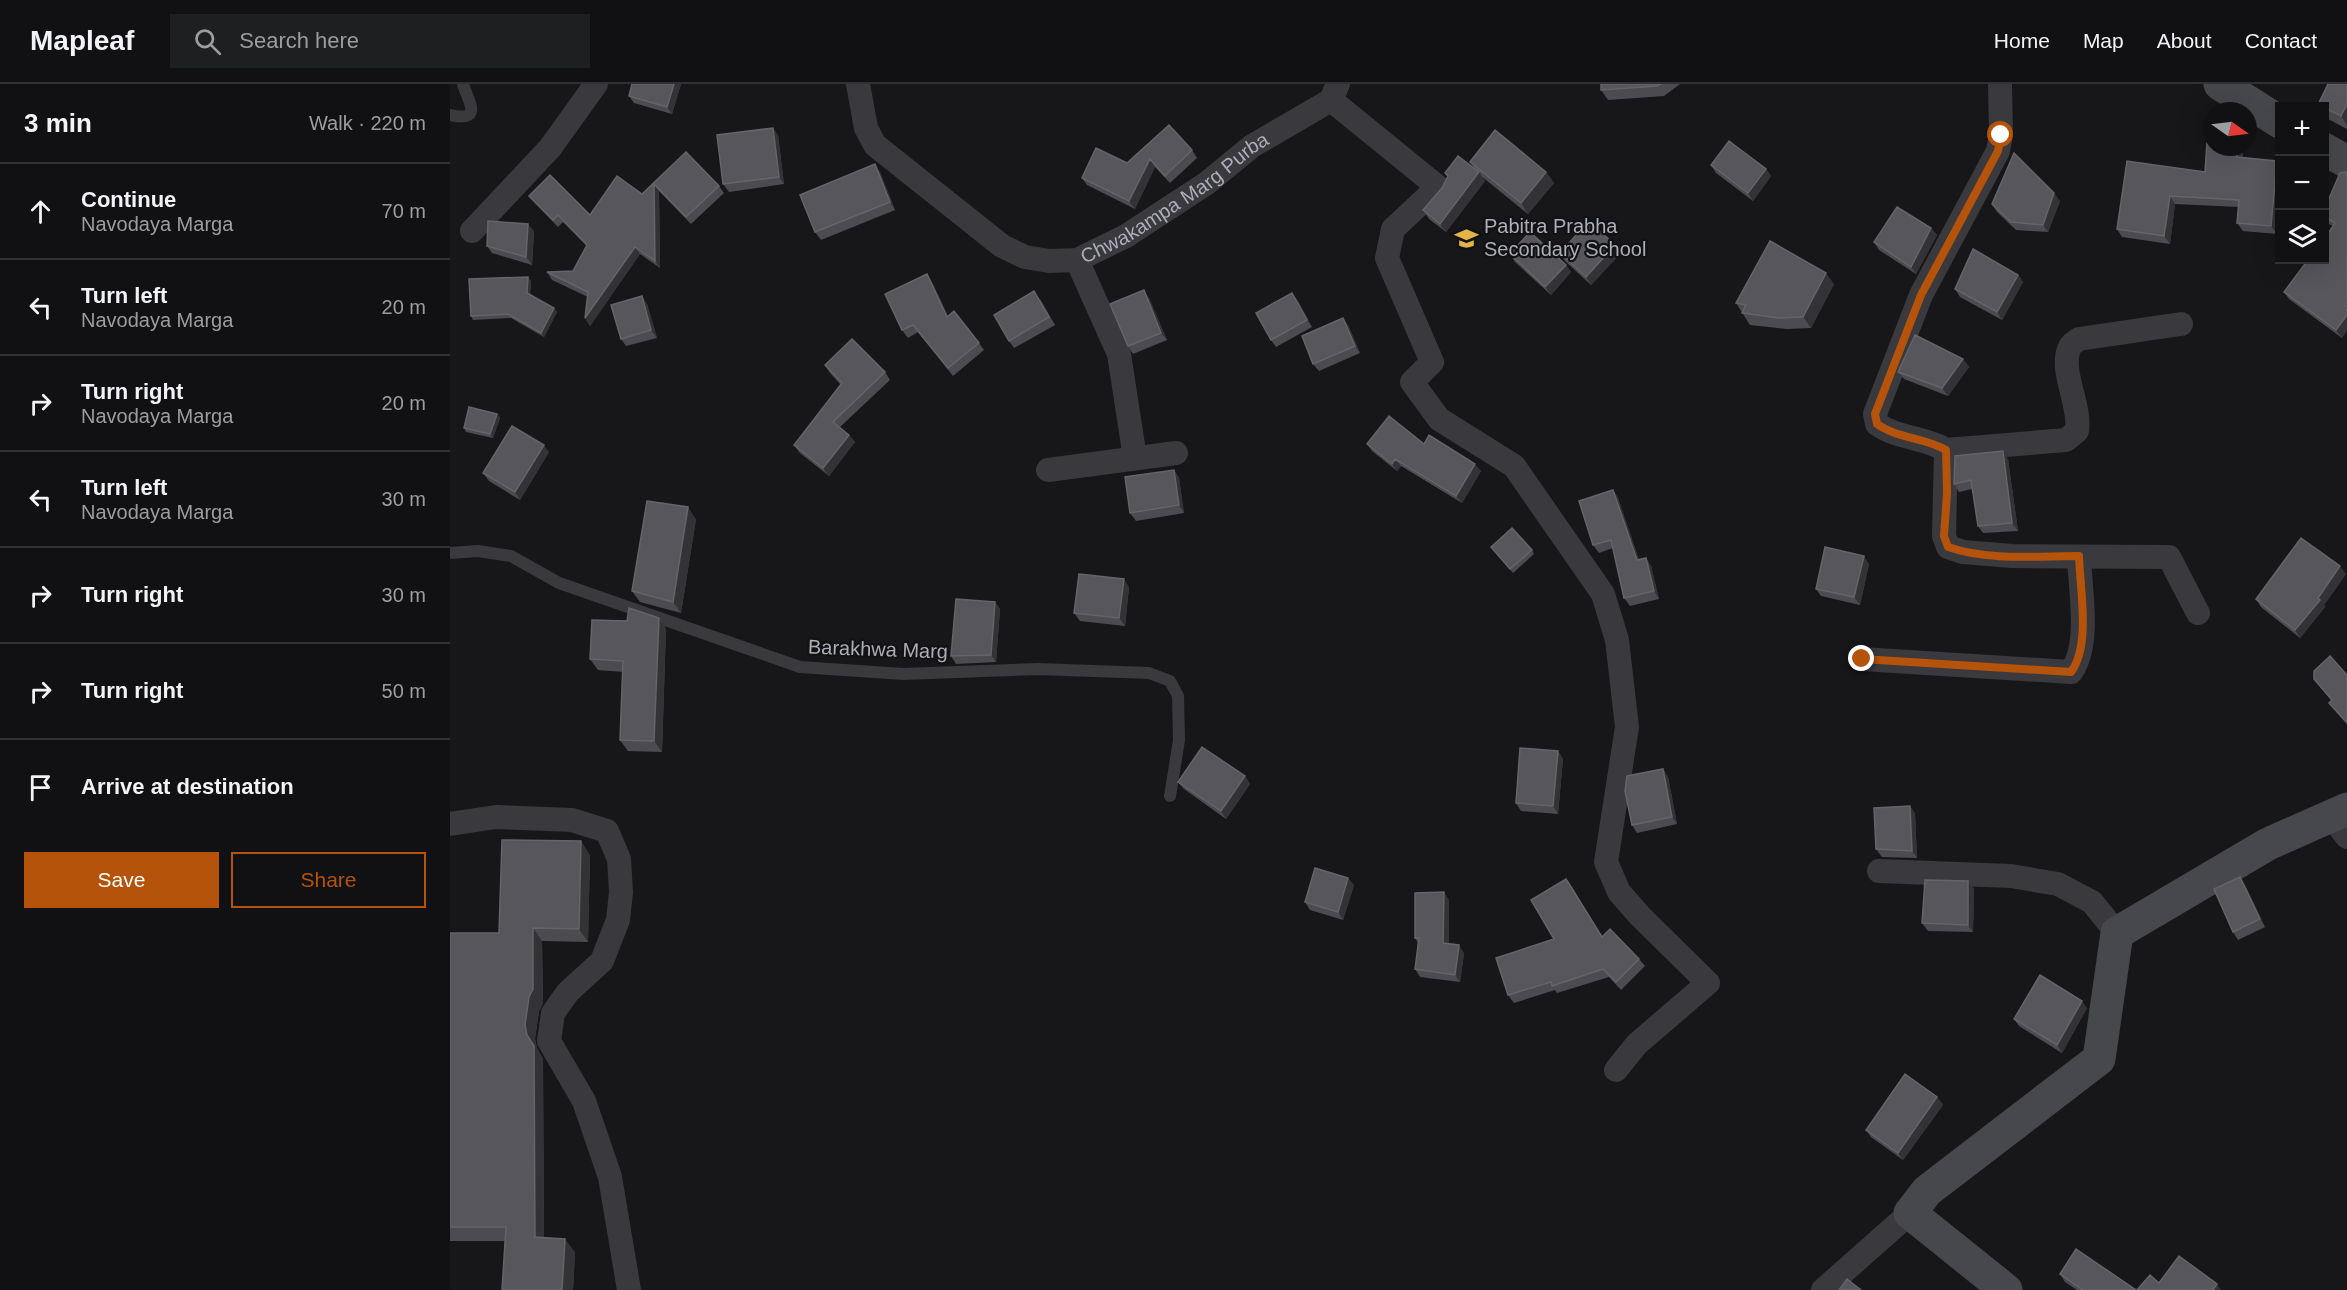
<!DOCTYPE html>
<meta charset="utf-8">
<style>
:root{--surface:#111113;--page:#1e1f21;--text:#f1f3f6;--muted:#9c9da0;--line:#303133;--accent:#b45309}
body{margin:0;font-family:Helvetica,sans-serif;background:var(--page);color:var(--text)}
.controls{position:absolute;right:18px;top:18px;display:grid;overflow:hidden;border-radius:0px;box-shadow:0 6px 24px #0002}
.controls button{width:54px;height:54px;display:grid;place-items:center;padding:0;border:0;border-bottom:2px solid var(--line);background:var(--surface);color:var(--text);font:30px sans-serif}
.compass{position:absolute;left:1753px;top:18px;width:54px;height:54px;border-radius:50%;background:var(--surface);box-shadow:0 6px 24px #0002;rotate:104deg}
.stop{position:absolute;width:18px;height:18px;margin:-14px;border:4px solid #b45309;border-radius:50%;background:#fff}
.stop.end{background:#b45309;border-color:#fff;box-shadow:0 2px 6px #0008}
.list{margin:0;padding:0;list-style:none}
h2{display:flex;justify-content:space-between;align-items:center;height:78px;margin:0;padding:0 24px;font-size:26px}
h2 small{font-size:20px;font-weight:400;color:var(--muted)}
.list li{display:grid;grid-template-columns:39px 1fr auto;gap:18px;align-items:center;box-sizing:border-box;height:96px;padding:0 24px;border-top:2px solid var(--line)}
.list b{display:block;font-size:22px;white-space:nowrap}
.list p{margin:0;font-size:20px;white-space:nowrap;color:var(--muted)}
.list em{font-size:20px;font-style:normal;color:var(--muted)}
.actions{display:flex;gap:12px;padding:18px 24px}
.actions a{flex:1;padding:14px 0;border:2px solid var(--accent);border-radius:0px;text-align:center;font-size:21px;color:var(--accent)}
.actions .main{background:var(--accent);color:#fff}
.icon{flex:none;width:33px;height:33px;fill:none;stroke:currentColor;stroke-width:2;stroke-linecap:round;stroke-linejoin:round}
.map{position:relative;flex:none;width:1897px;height:1206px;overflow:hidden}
header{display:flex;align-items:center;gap:36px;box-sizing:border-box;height:84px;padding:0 30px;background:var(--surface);border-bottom:2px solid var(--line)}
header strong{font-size:28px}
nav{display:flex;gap:33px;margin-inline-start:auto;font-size:21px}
.search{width:420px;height:54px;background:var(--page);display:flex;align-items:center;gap:15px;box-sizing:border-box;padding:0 21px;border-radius:0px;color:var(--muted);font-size:22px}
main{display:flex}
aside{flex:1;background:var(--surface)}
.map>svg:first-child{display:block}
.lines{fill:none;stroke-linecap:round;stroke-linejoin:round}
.lane{stroke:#39393e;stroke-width:12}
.street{stroke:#39393e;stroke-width:24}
.secondary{stroke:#47484e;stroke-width:33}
.wall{fill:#4c4b51}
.shaded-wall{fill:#333236}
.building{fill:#56565c;stroke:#64646a;stroke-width:1.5}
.route{stroke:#b45309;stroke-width:8}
.labels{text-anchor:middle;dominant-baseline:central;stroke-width:4.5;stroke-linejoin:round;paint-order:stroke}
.street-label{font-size:20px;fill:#abaeb8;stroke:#121214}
.poi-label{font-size:20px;fill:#abaeb8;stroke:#121214;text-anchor:start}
</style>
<header>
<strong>Mapleaf</strong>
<div class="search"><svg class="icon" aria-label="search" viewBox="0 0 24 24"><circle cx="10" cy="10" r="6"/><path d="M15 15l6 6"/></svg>Search here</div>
<nav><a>Home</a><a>Map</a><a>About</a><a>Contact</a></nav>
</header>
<main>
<aside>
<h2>3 min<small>Walk · 220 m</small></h2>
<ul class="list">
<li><svg class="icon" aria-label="ahead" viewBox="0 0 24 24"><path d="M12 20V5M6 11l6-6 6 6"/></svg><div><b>Continue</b><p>Navodaya Marga</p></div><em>70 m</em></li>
<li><svg class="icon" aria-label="left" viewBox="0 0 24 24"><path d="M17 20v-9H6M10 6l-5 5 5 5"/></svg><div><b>Turn left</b><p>Navodaya Marga</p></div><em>20 m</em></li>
<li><svg class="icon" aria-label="right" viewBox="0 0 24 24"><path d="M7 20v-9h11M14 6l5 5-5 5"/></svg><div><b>Turn right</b><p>Navodaya Marga</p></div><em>20 m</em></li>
<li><svg class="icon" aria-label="left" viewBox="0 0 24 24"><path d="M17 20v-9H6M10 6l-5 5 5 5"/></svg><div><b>Turn left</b><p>Navodaya Marga</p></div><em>30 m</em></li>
<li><svg class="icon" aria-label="right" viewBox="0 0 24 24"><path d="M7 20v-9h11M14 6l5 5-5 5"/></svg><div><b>Turn right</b></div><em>30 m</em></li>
<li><svg class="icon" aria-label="right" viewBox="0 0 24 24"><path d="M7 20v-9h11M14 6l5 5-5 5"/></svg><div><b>Turn right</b></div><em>50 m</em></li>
<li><svg class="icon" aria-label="arrive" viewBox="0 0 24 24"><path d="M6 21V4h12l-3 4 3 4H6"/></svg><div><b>Arrive at destination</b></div></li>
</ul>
<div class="actions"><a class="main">Save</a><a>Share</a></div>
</aside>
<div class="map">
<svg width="1897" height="1206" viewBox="0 0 1897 1206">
<rect width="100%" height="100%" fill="#171719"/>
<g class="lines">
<path class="lane" d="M0,31C35,39 17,15 13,0
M0,469L28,467L61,472L109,499L350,583L453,590L588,585L699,589L720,597L728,612L729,656L720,712"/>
<g class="street">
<path id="s1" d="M408,0L416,44L425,61L552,162L575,173L599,177L627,176L676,152L757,99L802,62L881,16L888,0"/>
<path d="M1550,0L1551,51L1548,67L1471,211L1425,330L1427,340C1448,355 1475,353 1496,366L1494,452L1498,463L1513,468L1562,472L1719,473L1748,529"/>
<path d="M881,16L988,103L943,145L937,174L982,278L962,298L989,335L1064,382L1153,510L1167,556L1177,643L1156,778L1169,808L1190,832L1258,899L1187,960L1166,986"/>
<path d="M22,147L100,64L146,0"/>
<path d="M627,176L669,270L685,374"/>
<path d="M1496,366L1616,356L1627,347C1631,321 1610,288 1619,265C1620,260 1625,258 1629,255L1731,240"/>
<path d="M598,386L726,369"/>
<path d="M1412,575L1621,588C1641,561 1630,505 1629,473"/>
<path d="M1880,731L1897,753"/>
<path d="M0,740L46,733L122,736L157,747L169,775L171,808L168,836L152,877L118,908L103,929L99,957L134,1017L160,1093L179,1206"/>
<path d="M1429,787L1561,792L1608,800L1642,818L1667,849"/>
<path d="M1373,1206L1460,1129"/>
</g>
<path class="secondary" d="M1770,0L1830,38
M1874,65L1897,78
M1556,1206L1460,1129L1477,1107L1649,975L1667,849L1818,760L1897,725"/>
</g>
<path class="wall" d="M182,0H231L222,30L184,19L179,12Z
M1151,0H1230L1214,12L1158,16L1151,6Z
M1897,0V45L1878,35L1875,30V22H1869L1868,21Z
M328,51L334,100L279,108L273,100Z
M742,66L747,74L720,99L705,83L685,125L637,101L632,94L677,79Z
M236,68L269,102L274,109L241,140L209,107L210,184L190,170L140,242L135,234L138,213L102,196L97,188L123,187L137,162L113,138L108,143L85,119L79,112L140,131L192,110Z
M1793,69V74L1827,77L1830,80V117L1827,150L1793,147L1787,139L1789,123L1725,120L1720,160L1672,153L1667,145L1755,88Z
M1020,78L1096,88L1104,99L1078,130L1031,92L1035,97L996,148L979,135L973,126L992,104L998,93L995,89L1025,85Z
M1261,81L1316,85L1321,92L1303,117L1266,89Z
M430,88L445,126L371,156L365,148Z
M1897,88V246L1892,254L1839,215L1834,208L1883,142L1877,139L1875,135V124Z
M1610,117L1598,148L1566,146L1547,128L1542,120Z
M1481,144L1487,151L1466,190L1429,166L1424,158Z
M84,147L82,181L42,169L37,162Z
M1165,161L1171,169L1141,201L1115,177L1110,169Z
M1060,170L1116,181L1121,188L1101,211L1065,178Z
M1568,191L1573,198L1552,236L1510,213L1505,205Z
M78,193L81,197L80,211L107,228L94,253L61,234L23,236L21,232Z
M482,198L498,232L529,259L534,266L503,292L468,248L458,254L452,246Z
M1384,200L1361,244L1337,245L1300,241L1286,219Z
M842,209L848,217L862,243L826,263L821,256Z
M699,214L717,256L683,270L678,262Z
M590,215L605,241L564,264L559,257Z
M197,220L207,254L176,262L171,255Z
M898,241L910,269L869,287L863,280Z
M1513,275L1519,283L1498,312L1454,295L1448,288Z
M375,281L435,288L440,296L390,343L399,351L405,358L379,392L350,369L344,361L391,301L380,289Z
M47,330L50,334L43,354L16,348L14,344Z
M917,360H974L1031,387L1012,419L951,382L947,387L922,367Z
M99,368L70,416L39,397L33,389Z
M1558,375L1568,447L1533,449L1528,442L1522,405L1509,408L1504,400Z
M724,386L729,394L734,429L686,437L680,429Z
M1163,406L1168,414L1189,476L1196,474L1201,482L1209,515L1180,522L1174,514L1163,464L1149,469L1143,461Z
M246,435L231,529L190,518L182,507Z
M1041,463L1082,466L1084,470L1063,489Z
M1419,480L1410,521L1371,512L1366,505Z
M1896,490L1874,521L1875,523L1850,554L1811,523L1806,515Z
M679,503L675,542L630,537L624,529Z
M545,518L550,525L546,578L506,580L501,572Z
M209,534L216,545L212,668L178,667L170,656L173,588L148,586L140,575L177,537Z
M1897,591V640L1884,625L1879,619L1882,617L1864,595Z
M1108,667L1113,675L1108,730L1071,727L1066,719Z
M1213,685L1218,693L1227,740L1187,749L1182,741Z
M795,692L800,700L776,735L734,705L728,698Z
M1460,722L1465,730L1467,774L1432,773L1426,765Z
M140,771L138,858L92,857L93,919L89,927L85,955L87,964L93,975L94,1154L125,1168L123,1206H52L55,1157H0V849H49Z
M1518,797L1524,805L1523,848L1478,847L1472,839Z
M904,801L893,836L860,826L855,818Z
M1795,801L1815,843L1788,856L1783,848Z
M1122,803L1152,853L1189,875L1195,882L1171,906L1159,893L1107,909L1105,906L1064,919L1058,911L1104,855Z
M999,816V860L1014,869L1010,898L970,893L965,885L968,859L965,854Z
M1637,924L1612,969L1569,942L1564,935Z
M1487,1013L1493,1021L1453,1076L1421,1053L1416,1046Z
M1610,1190L1686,1206H1627L1615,1198Z"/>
<path class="shaded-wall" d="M224,0H231L222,30L217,23Z
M1897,20V41L1891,32Z
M323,44L328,51L334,100L329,93Z
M1788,63H1789L1793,69L1792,81L1787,73Z
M700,75L705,83L685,125L679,117Z
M1827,77L1830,80V117L1827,150L1821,142Z
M425,80L430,88L445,126L440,118Z
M1316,85L1321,92L1303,117L1298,109Z
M1029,88L1035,97L996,148L990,140Z
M1096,88L1104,99L1078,130L1071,119Z
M204,100L209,107L210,184L205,177Z
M1604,109L1610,117L1598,148L1593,141Z
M1720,112L1725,120L1720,160L1714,152Z
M78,140L84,147L82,181L76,173Z
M1481,144L1487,151L1466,190L1461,183Z
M1165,161L1171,169L1141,201L1136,193Z
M185,163L190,170L140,242L135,234Z
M1116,181L1121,188L1101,211L1095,203Z
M1376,189L1384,200L1361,244L1353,233Z
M477,190L482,198L502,241L497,233Z
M1568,191L1573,198L1552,236L1547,228Z
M78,193L81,197L80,213L77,209Z
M694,206L699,214L717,256L711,249Z
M842,209L848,217L862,243L857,236Z
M192,212L197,220L207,254L201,246Z
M104,224L107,228L94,253L91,249Z
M1897,231V246L1892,254L1886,246Z
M893,234L898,241L910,269L905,262Z
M1513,275L1519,283L1498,312L1492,304Z
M47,330L50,334L43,354L40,350Z
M399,351L405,358L379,392L373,384Z
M94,361L99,368L70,416L65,408Z
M1553,367L1558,375L1568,447L1562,439Z
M945,375L951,382L947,387L942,380Z
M1025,380L1031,387L1012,419L1006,412Z
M724,386L729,394L734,429L729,421Z
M1163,406L1168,414L1192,484L1187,476Z
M238,423L246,435L231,529L223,518Z
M1414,472L1419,480L1410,521L1404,513Z
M1196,474L1201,482L1209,515L1204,507Z
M1890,482L1896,490L1874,521L1875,523L1850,554L1845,546Z
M674,495L679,503L675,542L669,534Z
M545,518L550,525L546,578L541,571Z
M209,534L216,545L212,668L204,657Z
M1108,667L1113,675L1108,730L1103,722Z
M1213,685L1218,693L1227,740L1222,733Z
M795,692L800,700L776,735L771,727Z
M1460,722L1465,730L1467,774L1462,767Z
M131,757L140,771L138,858L129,845Z
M1790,793L1795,801L1815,843L1810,835Z
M898,794L904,801L893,836L888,828Z
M1518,797L1524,805L1523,848L1518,841Z
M994,808L999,816V867L993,859Z
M83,844L92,857L93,919L89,927L85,955L87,964L93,975L94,1167L85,1153L77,951L75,941Z
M1009,861L1014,869L1010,898L1005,891Z
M1632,917L1637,924L1612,969L1607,961Z
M1487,1013L1493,1021L1453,1076L1448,1069Z
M115,1155L125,1168L123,1206H112Z
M1767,1200L1771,1206H1763Z"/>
<path class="building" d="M182,0H224L217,23L179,12Z
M1151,0H1211L1207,2L1151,6Z
M1878,0H1897V20L1891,32L1875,24V22L1868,21Z
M719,41L742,66L715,92L700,75L679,117L632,94L646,64L677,79Z
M323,44L329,93L273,100L267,51Z
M1045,46L1096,88L1071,119L1020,78Z
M1279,57L1316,85L1298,109L1261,81Z
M1757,59H1762V63H1788L1787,73L1827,77L1821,142L1787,139L1789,116L1720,112L1714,152L1667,145L1677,77L1755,88Z
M236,68L269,102L236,133L204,100L205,177L185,163L135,234L138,208L97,188L123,187L137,161L108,131L103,136L79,112L100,91L140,131L167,92L192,110Z
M1564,69L1604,109L1593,141L1561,138L1542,120Z
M1008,72L1029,88L990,140L973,126L992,104L998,92L995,89Z
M425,80L440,118L365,148L350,111Z
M1897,88V217L1895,221L1897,223V231L1886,246L1834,208L1858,176H1875V154L1885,139L1875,133V124L1890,89Z
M1447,123L1481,144L1461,183L1424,158Z
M38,137L78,140L76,173L37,162Z
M1139,137L1165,161L1136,193L1110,169Z
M1080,148L1116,181L1095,203L1060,170Z
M1320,157L1376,189L1353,233L1329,234L1292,229L1296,221L1286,219Z
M1523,165L1568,191L1547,228L1505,205Z
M477,190L497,233L504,227L529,259L498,284L463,241L452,246L435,210Z
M78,193L77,209L104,224L91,249L58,230L21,232L19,195Z
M694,206L711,249L678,262L660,220Z
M584,207L599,233L559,257L544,231Z
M842,209L857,236L821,256L806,229Z
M192,212L201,246L171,255L161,221Z
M893,234L905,262L863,280L852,252Z
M1465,251L1513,275L1492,304L1448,288Z
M402,255L435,288L383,338L399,351L373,384L344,361L392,299L375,281Z
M19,323L47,330L40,350L14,344Z
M939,332L974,360L979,351L1025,380L1006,412L945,375L942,380L917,360Z
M62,342L94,361L65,408L33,389Z
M1553,367L1562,439L1528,442L1521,396L1504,400L1505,372Z
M724,386L729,421L680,429L675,393Z
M1163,406L1187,476L1196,474L1204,507L1174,514L1161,456L1143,461L1129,417Z
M197,417L238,423L223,518L182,507Z
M1062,444L1082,466L1060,485L1041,463Z
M1851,454L1890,482L1868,514L1870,516L1845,546L1806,515Z
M1375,463L1414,472L1404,513L1366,505Z
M629,490L674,495L669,534L624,529Z
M506,515L545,518L541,571L501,572Z
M179,524L209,534L204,657L170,656L173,577L140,575L142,536L177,537Z
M1880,572L1897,591V639L1879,619L1882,616L1864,595V587Z
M752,663L795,692L771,727L728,698Z
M1070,664L1108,667L1103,722L1066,719Z
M1213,685L1222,733L1182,741L1175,707L1177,692Z
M1460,722L1462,767L1426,765L1424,724Z
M52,756L131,757L129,845L83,844V905L79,913L75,941L77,951L84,962L85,1153L115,1155L112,1206H52L56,1143H0V849H49Z
M865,784L898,794L888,828L855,818Z
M1790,793L1810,835L1783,848L1764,805Z
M1116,795L1152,853L1160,845L1189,875L1166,898L1153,885L1102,902L1101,898L1058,911L1046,874L1104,855L1081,816Z
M1475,796L1518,797V841L1472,839Z
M994,808L993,859L1009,861L1005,891L965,885L969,854H965V809Z
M1590,891L1632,917L1607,961L1564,935Z
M1455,990L1487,1013L1448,1069L1416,1046Z
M1626,1165L1686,1206H1633L1610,1190Z
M1729,1172L1767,1200L1763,1206H1687L1700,1191L1709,1199Z
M1397,1195L1411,1206H1389Z"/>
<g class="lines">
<path class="route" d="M1412,575L1621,588C1641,561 1630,506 1629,472C1586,472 1539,477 1498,463L1494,452L1497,409L1496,366C1475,353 1448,355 1427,340L1425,330L1471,211L1548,67L1551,51"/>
</g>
<defs>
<symbol id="school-bare" viewBox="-9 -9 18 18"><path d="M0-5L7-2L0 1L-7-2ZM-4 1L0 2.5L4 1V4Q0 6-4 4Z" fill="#e2b346" stroke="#121214" stroke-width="2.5" paint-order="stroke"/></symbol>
</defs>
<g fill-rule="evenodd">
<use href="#school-bare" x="1000" y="138" width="33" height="33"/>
</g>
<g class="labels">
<g class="street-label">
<text stroke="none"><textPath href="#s1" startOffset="420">Chwakampa Marg Purba</textPath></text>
<text transform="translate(428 565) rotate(2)">Barakhwa Marg</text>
</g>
<g class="poi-label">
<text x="1034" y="142">Pabitra Prabha<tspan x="1034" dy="23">Secondary School</tspan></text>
</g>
</g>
</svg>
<div class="controls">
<button>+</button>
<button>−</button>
<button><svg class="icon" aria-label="layers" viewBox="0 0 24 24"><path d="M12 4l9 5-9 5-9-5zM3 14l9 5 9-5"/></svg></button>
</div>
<svg class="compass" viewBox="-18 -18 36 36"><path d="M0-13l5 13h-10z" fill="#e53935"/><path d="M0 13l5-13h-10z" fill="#9c9da0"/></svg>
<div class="stop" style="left:1551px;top:51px"></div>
<div class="stop end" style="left:1412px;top:575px"></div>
</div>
</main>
